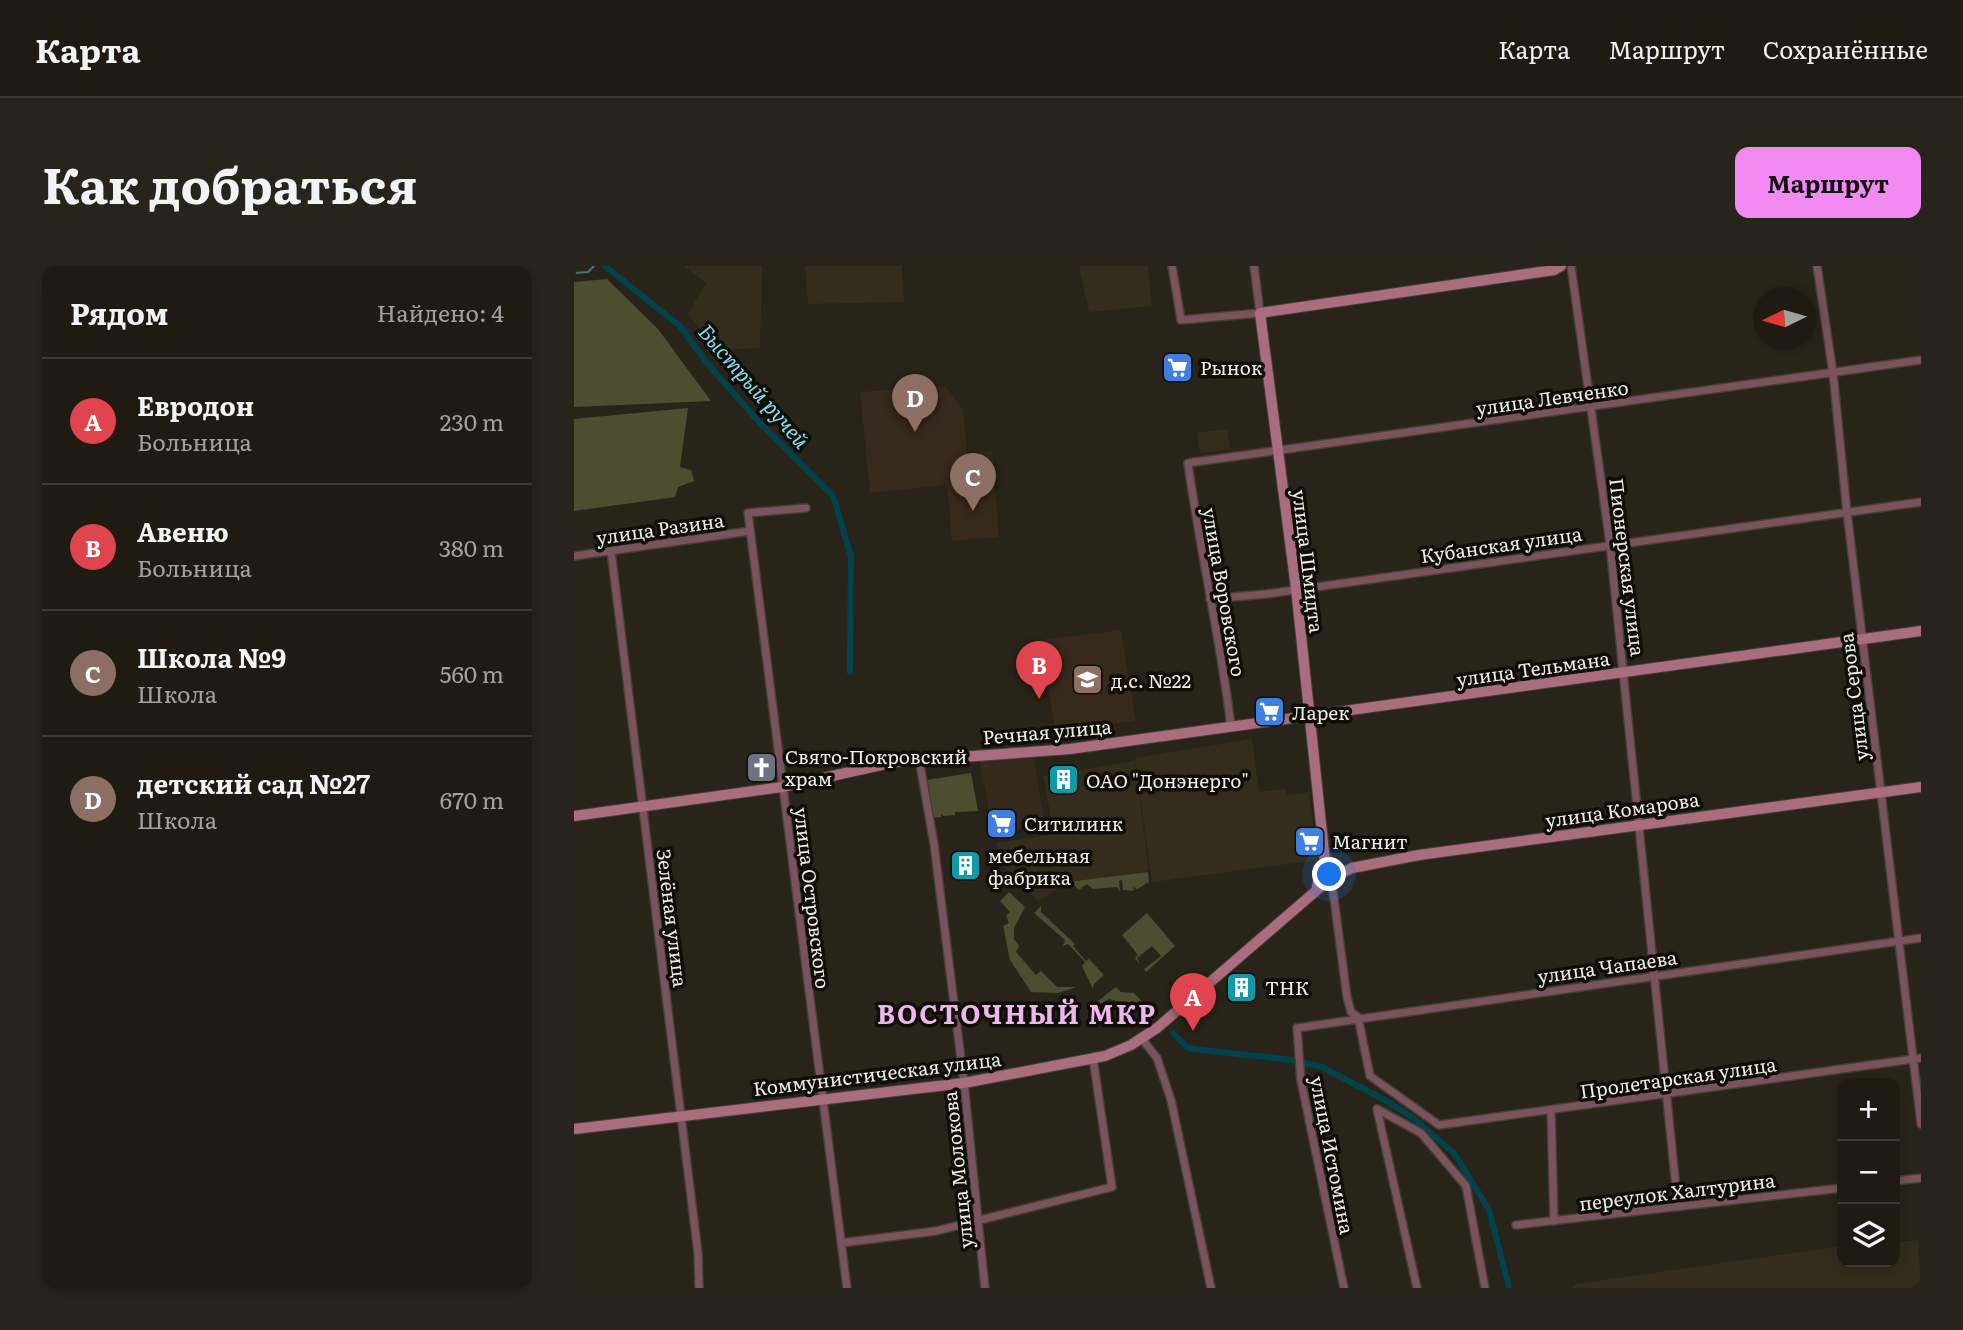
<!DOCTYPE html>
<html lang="ru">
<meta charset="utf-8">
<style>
:root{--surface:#1f1b13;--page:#27241c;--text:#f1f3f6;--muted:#a1a1a0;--line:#3c3933;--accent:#f28af2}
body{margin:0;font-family:Literata,serif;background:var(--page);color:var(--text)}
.controls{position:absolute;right:21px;bottom:21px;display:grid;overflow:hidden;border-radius:14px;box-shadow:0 4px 18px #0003}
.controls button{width:63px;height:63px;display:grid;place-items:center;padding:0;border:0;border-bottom:2px solid var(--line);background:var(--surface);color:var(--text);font:35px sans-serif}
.compass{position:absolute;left:1179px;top:21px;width:63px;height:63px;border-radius:50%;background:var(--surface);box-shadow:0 4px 18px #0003;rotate:265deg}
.you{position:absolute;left:756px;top:609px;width:24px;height:24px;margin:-18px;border:5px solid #fff;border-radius:50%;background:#1a73e8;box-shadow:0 0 0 10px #1a73e833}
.badge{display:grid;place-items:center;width:46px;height:46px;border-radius:50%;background:var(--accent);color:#fff;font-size:23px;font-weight:700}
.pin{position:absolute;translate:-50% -58px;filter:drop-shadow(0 2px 4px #0008)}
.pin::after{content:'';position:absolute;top:37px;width:24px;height:21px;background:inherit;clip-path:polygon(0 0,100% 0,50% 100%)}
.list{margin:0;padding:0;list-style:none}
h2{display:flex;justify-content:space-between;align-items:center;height:91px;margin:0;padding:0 28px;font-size:30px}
h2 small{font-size:23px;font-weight:400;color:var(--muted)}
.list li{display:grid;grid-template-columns:46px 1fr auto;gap:21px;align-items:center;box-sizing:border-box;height:126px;padding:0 28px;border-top:2px solid var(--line)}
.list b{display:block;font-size:26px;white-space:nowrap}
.list p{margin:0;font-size:23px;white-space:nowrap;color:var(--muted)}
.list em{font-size:23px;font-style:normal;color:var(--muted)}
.icon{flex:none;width:38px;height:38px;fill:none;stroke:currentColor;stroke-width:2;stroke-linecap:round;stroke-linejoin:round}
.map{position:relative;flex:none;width:1347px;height:1022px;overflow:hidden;border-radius:14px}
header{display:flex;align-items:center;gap:42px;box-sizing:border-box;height:98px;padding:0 35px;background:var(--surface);border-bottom:2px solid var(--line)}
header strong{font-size:33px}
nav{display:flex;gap:38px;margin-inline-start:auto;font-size:24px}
.intro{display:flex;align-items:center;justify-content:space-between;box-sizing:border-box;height:168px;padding:0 42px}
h1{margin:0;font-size:49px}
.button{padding:18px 32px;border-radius:14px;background:var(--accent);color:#111;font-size:24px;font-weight:700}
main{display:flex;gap:42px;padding:0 42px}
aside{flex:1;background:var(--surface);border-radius:14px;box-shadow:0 4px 18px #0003}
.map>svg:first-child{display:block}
.commercial{fill:#342a1b}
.built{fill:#342d1c}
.education{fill:#37291c}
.green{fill:#4c4e2f}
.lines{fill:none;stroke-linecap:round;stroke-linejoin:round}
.stream{stroke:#48767b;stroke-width:2}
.canal{stroke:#00434d;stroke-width:6}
.street-casing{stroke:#454036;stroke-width:10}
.secondary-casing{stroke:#454036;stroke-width:12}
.street{stroke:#7a535e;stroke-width:7}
.secondary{stroke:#aa6c7f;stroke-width:10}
.labels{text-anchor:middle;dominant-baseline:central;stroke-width:7;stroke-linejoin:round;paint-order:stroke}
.poi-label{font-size:19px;fill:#f0ede6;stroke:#100e09;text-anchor:start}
.street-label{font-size:19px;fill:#f0ede6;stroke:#100e09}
.water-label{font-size:21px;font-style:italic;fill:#82ddef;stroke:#100e09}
.district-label{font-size:26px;font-weight:bold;letter-spacing:2px;fill:#efb5ee;stroke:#100e09}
</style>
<header>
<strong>Карта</strong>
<nav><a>Карта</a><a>Маршрут</a><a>Сохранённые</a></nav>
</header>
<div class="intro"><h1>Как добраться</h1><a class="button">Маршрут</a></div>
<main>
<aside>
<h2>Рядом<small>Найдено: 4</small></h2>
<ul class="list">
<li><span class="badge" style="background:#e0444e">A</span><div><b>Евродон</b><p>Больница</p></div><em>230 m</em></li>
<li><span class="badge" style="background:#e0444e">B</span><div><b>Авеню</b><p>Больница</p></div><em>380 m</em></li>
<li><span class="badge" style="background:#8d6e63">C</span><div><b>Школа №9</b><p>Школа</p></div><em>560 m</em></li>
<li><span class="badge" style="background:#8d6e63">D</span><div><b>детский сад №27</b><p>Школа</p></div><em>670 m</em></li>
</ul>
</aside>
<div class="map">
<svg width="1347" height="1022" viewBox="0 0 1347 1022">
<rect width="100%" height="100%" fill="#292419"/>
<path class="commercial" d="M405,490H459L471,558L419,568Z"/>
<path class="built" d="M110,0H188L186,82L143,84L114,48L132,17Z
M231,0H328L330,36L234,38Z
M505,0H574L578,40L515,46Z
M653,163L656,183L626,187L623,167Z
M678,473L685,526L712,523L713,529L735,526L744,594L578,616L561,492Z
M561,495L575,605L494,617L464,635L426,597L422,577L480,568L469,510Z
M1344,974L1347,1022H997L1002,1018L1268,980V996H1321V976Z"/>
<path class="education" d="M371,120L389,144L393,188L418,185L425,271L378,275L373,219L296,227L286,126Z
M547,364L562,454L482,467L465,374Z"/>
<path class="green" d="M33,13L84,63L137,135L0,141V16Z
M114,142L106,201L117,204L120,215L104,221L101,231L0,245V153Z
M397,507L404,545L381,546V549L369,550L367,548V551L359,552L353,514Z
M574,606L575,616L563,623L559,621L560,625L549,624L548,614L545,615L546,626L543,621L519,623L513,618L505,624L501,620L488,622L494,616Z
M435,626L451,641L440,662V673L445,680L442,686L462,709L467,705L483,721H503L484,727L457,726L436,694L429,660L435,657L432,649L436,646L426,635Z
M467,640V646L501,678L499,680L512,695L515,693L530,709L520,718L519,723L508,700L511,696L494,678L489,680L491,674L460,647Z
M573,647L601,680L572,706L570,703L587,690L578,680L563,692L566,699L561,692L564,689L548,669Z
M542,721L547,726L560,727L573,741L569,746L561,740L535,733L526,738L524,735Z"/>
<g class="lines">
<path class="stream" d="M0,7L14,6L20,0"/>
<path class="canal" d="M31,0L107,61L132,96L185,156L259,230L277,290L276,406
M599,767L613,781L620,783L717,794L748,801L809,833L839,852L880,887L915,944L935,1021"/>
<defs>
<path id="street" d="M598,0L607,54L686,47L680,0
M997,0L1036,278L1104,941
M1243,0L1259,107L1273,246L1347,858
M232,242L174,247L273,1022
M37,285L124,987L125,1022
M0,290L176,265
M636,333L692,328L1347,236
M657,460C646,371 626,286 614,197L1347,94
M345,493L360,578L390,817L411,1022
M751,595L759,625L773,731L777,746L784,751L796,810L865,859L1347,792
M568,773L583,792L597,834L637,1022
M803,843L847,867L892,920L911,1022
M803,843L843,1022
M977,844L980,955
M1321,915L1347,912
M942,959L1268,922
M267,977L362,965L538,921L519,792
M770,1022L727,815L723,762L1347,672"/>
<path id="secondary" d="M0,550L208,521L321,496L496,483L1347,365
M743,620L751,595L722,322L686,47L980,4L987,0
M0,863L390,817L531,790L557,779L583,762L757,612L778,602L845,589L1347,521"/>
</defs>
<use href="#street" class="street-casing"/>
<use href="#secondary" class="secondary-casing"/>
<use href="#street" class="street"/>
<use href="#secondary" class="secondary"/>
</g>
<defs>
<symbol id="supermarket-square" viewBox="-11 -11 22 22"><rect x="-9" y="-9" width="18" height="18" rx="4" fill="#3f7fe0" stroke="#100e09"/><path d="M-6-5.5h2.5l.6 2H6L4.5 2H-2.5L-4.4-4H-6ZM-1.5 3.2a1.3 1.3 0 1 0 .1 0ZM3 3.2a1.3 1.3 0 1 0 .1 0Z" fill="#fff"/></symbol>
<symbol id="school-square" viewBox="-11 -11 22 22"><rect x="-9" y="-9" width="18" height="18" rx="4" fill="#8d6e63" stroke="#100e09"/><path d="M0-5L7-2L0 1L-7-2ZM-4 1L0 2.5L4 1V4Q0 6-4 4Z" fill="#fff"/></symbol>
<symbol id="church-square" viewBox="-11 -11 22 22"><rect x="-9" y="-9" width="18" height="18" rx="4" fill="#6b7280" stroke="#100e09"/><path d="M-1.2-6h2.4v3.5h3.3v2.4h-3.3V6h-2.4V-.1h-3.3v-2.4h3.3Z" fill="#fff"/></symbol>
<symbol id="building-square" viewBox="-11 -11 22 22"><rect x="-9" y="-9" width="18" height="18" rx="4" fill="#0f9aa8" stroke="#100e09"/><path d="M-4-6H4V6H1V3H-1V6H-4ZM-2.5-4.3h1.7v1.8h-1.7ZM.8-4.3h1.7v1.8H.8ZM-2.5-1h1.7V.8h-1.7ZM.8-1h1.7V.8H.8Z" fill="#fff"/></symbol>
</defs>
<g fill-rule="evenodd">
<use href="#supermarket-square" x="586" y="84" width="35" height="35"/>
<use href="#school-square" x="496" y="396" width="35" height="35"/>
<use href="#supermarket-square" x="678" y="428" width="35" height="35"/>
<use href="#church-square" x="170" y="484" width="35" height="35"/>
<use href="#building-square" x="472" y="496" width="35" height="35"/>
<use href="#supermarket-square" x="410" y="540" width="35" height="35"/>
<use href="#supermarket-square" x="718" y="558" width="35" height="35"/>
<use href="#building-square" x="374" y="582" width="35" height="35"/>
<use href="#building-square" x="650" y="704" width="35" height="35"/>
</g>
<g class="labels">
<g class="poi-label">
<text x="626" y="101">Рынок</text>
<text x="537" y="414">д.с. №22</text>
<text x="718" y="446">Ларек</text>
<text x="211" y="490">Свято-Покровский<tspan x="211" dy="22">храм</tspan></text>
<text x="512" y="514">ОАО "Донэнерго"</text>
<text x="450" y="557">Ситилинк</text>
<text x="758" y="575">Магнит</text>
<text x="414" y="589">мебельная<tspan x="414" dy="22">фабрика</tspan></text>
<text x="691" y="721">ТНК</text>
</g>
<g class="street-label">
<text transform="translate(978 131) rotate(-8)">улица Левченко</text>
<text transform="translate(86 262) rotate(-8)">улица Разина</text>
<text transform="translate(927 278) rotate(-8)">Кубанская улица</text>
<text transform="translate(735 295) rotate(83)">улица Шмидта</text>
<text transform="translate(1054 301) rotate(83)">Пионерская улица</text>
<text transform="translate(651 326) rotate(80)">улица Воровского</text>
<text transform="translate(959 402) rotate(-8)">улица Тельмана</text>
<text transform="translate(1279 431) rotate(-97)">улица Серова</text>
<text transform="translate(473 465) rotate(-5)">Речная улица</text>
<text transform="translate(1048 543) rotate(-8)">улица Комарова</text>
<text transform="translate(239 632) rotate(83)">улица Островского</text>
<text transform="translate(99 652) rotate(83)">Зелёная улица</text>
<text transform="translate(1033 700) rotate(-8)">улица Чапаева</text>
<text transform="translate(303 807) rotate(-7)">Коммунистическая улица</text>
<text transform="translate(1104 811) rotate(-8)">Пролетарская улица</text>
<text transform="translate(759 889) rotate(79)">улица Истомина</text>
<text transform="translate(383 904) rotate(-96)">улица Молокова</text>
<text transform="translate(1103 925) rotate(-7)">переулок Халтурина</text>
</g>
<g class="water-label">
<text transform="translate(181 119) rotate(49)">Быстрый ручей</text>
</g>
<g class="district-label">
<text x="443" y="746">ВОСТОЧНЫЙ МКР</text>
</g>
</g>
</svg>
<div class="controls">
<button>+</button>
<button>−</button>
<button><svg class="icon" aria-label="layers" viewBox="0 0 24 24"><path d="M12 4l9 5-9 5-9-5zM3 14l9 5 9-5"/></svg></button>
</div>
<svg class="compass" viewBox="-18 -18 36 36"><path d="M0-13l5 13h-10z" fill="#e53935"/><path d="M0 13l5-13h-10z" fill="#a1a1a0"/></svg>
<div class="you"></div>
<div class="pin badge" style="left:619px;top:765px;background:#e0444e">A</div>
<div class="pin badge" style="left:465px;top:433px;background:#e0444e">B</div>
<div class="pin badge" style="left:399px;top:245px;background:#8d6e63">C</div>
<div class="pin badge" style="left:341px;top:166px;background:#8d6e63">D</div>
</div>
</main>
